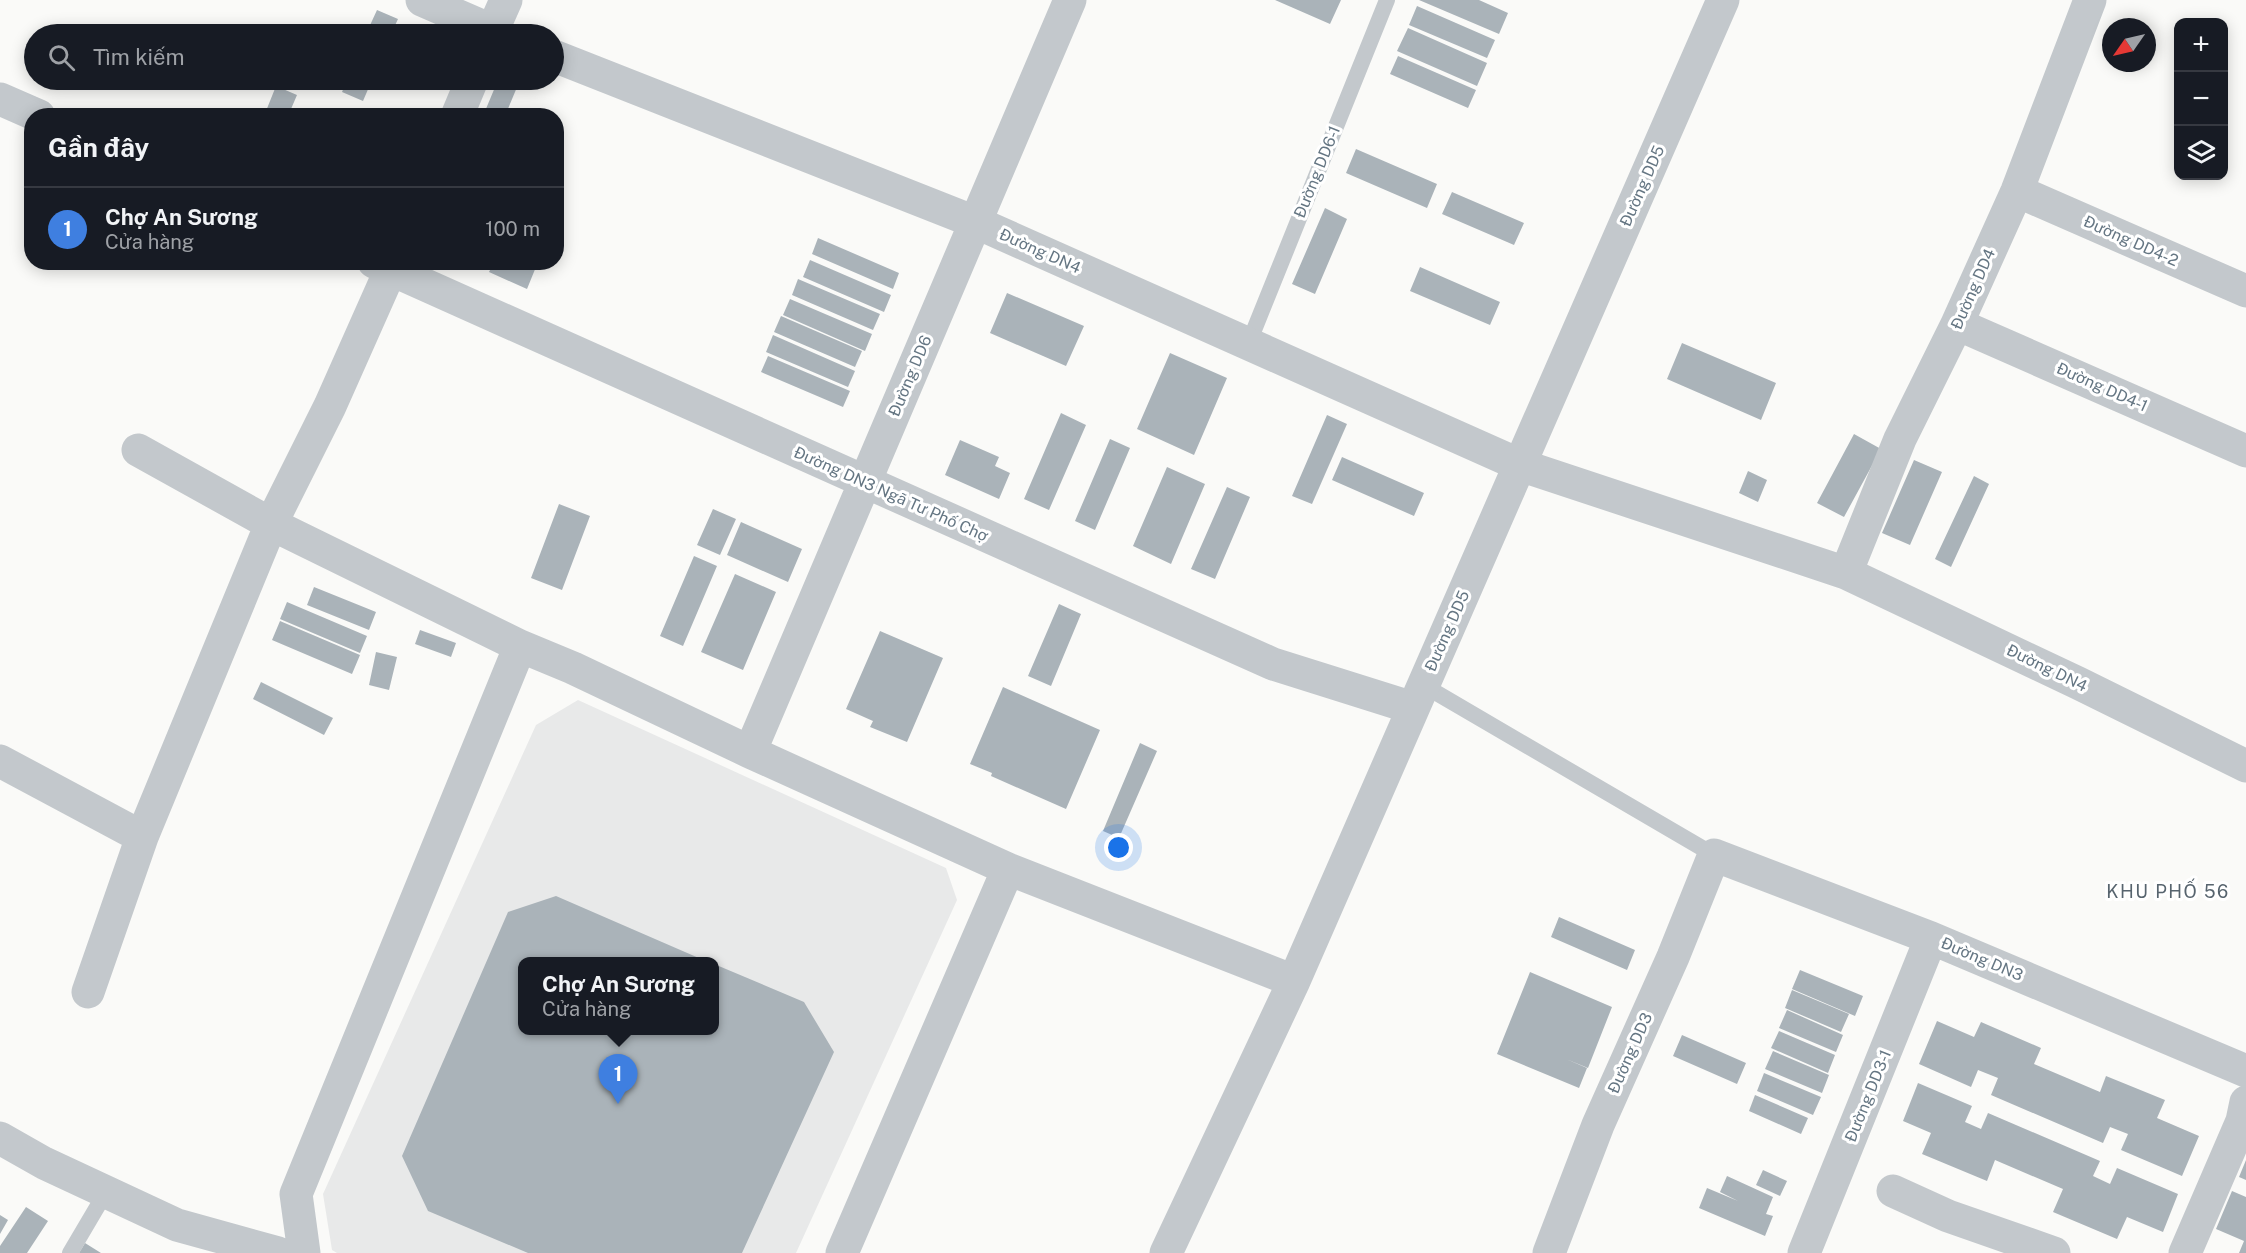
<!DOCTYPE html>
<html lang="vi">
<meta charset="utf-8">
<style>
:root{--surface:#171b24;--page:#20242c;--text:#f1f3f6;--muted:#9ea1a6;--line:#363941;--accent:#2563eb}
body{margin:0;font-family:"Public Sans",sans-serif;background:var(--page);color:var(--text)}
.controls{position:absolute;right:18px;top:18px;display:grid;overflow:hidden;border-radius:12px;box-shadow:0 3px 15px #0003}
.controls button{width:54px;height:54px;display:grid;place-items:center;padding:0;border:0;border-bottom:2px solid var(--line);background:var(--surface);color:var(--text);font:30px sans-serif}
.compass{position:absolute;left:2102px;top:18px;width:54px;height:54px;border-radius:50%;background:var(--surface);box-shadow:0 3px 15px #0003;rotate:236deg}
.you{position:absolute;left:1119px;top:848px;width:21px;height:21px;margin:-15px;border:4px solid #fff;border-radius:50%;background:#1a73e8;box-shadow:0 0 0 9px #1a73e833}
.badge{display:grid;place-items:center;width:39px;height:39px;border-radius:50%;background:var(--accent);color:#fff;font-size:20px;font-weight:700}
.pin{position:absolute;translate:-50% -50px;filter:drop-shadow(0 2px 3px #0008)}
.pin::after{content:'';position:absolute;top:32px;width:21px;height:18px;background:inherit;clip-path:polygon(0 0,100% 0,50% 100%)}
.popup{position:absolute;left:518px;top:957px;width:201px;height:78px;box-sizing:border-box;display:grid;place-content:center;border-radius:12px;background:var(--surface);filter:drop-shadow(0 2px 4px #0005);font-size:20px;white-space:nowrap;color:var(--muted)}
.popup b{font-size:22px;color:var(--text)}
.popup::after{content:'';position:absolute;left:50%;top:100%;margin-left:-12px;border:12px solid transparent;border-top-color:var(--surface)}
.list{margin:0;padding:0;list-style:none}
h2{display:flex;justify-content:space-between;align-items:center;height:78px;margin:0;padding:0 24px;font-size:26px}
h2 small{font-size:20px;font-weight:400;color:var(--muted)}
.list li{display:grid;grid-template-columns:39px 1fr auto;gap:18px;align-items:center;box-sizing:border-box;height:84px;padding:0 24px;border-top:2px solid var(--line)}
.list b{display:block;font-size:22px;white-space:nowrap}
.list p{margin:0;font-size:20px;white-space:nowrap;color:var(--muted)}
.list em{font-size:20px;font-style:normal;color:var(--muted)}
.icon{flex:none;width:33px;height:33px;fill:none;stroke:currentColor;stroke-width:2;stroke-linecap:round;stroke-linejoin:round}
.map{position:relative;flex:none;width:2246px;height:1253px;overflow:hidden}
.search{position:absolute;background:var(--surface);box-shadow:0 3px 15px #0003;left:24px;top:24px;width:540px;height:66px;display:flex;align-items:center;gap:15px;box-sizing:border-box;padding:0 21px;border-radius:33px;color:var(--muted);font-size:22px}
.panel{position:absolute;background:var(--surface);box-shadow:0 3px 15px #0003;left:24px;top:108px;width:540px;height:162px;border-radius:24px}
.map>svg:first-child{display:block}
.built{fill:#e8e9e9;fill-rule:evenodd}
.building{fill:#aab3b9}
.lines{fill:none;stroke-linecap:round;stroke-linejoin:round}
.lane{stroke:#c3c8cc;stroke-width:16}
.street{stroke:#c3c8cc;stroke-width:33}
.labels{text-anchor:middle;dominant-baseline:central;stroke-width:6;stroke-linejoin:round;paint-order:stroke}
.street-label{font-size:16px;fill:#657683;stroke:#fff}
.neighbourhood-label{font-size:18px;letter-spacing:1.5px;fill:#57646e;stroke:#fff}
</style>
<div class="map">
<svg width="2246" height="1253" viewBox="0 0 2246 1253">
<rect width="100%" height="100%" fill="#fafaf8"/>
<path class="built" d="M578,700L946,868L957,900L796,1253H337L332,1250L323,1194L536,725ZM522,962H714V1030H522Z"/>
<path class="building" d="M1275,0H1341L1330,24Z
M1419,0H1479L1508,13L1499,34Z
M1417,6L1495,40L1487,58L1409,25Z
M377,10L398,19L391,34H366Z
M1408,28L1487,63L1477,86L1397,51Z
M1398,56L1476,90L1468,108L1390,74Z
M347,80H372L363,101L342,92Z
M498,80H520L505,116H483Z
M276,86L297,95L288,116H264Z
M1356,149L1437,184L1427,208L1346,173Z
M1452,192L1524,223L1514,245L1442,214Z
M556,199L564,203L556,220Z
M1325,208L1347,219L1315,294L1292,284Z
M818,238L899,273L893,289L812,254Z
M810,260L891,295L884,312L803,277Z
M494,262H538L527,289L489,272Z
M1420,267L1500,302L1490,325L1410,291Z
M798,279L880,314L873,330L792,295Z
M1007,293L1084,326L1066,366L990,333Z
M790,299L872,334L865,351L783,315Z
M781,316L862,351L855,367L774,332Z
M773,335L855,371L848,387L766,352Z
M1682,343L1776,383L1761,420L1667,379Z
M1170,353L1227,378L1194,455L1137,429Z
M768,356L850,391L843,407L761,372Z
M1061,413L1086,425L1049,510L1024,499Z
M1327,415L1347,424L1312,504L1292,496Z
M1854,434L1881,449L1844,517L1817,503Z
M1110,439L1130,448L1095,530L1075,521Z
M960,440L999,457L995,466L1010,473L999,499L945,475Z
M1342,457L1424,493L1414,516L1332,480Z
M1914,460L1942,472L1910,545L1882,533Z
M1167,467L1205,484L1171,564L1133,546Z
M1748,471L1767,480L1758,502L1739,493Z
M1974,476L1989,484L1951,567L1935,559Z
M1227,487L1250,497L1215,579L1191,569Z
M559,504L590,516L562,590L531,578Z
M713,509L736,519L720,555L697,545Z
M741,522L802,549L788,582L727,555Z
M694,556L717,566L683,646L660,636Z
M735,574L776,592L743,670L701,652Z
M314,587L376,612L369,630L307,605Z
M287,602L367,636L360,653L280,619Z
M1059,604L1081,614L1051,686L1028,676Z
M280,621L360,655L352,674L272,640Z
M420,630L456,643L451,657L415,644Z
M880,631L943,658L907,742L870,727L873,721L846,709Z
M376,652L397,657L389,690L369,685Z
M261,682L333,718L324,735L253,699Z
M1003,687L1100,730L1066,809L991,776L992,773L970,764Z
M1140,743L1157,751L1119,838L1103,831Z
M556,896L708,962H522V1030H714V964L804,1002L834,1052L742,1253H528L428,1211L402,1156L508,912Z
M1559,917L1635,950L1627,970L1551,937Z
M1800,970L1863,996L1855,1016L1792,989Z
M1530,972L1612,1007L1588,1068L1566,1059L1587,1068L1579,1088L1497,1054Z
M1792,990L1849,1014L1841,1032L1785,1008Z
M1787,1010L1843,1035L1836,1052L1779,1028Z
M1937,1021L1974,1037L1981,1022L2041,1048L2034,1064L2100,1092L2106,1076L2165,1100L2157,1118L2199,1136L2182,1176L2121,1150L2128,1134L2110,1127L2103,1143L1991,1095L1998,1078L1978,1070L1971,1087L1919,1064Z
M1779,1031L1835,1055L1828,1073L1771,1048Z
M1682,1035L1746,1063L1737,1084L1673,1056Z
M1773,1051L1829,1075L1822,1093L1765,1069Z
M1764,1073L1821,1097L1813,1115L1757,1091Z
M1918,1083L1972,1106L1965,1122L1981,1129L1988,1113L2100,1161L2093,1176L2110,1184L2117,1168L2178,1194L2163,1232L2127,1217L2117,1239L2053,1212L2063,1189L1995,1160L1987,1181L1922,1154L1931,1133L1903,1121Z
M1755,1095L1808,1118L1801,1134L1749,1111Z
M2246,1160V1180L2239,1177Z
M1763,1170L1787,1181L1780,1196L1756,1185Z
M1727,1176L1773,1197L1766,1214L1773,1216L1765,1236L1699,1208L1707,1188L1738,1201L1720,1192Z
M2232,1191L2246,1197V1253H2239L2244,1241L2216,1229Z
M26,1207L48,1221L27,1253H0V1246Z
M0,1215L8,1220L0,1234Z
M85,1243L101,1253H79Z"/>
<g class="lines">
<path class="lane" d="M1248,345L1387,0
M1423,685L1714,855
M70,1253L106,1192"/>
<path class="street" d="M422,0L500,34
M491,34L506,0
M554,56L975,222L1520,465L1846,573L2078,683L2246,766
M0,99L39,116
M457,116L472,80
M2017,191L2246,291
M374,262L1273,664L1413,708
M1957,324L2246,451
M138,450L271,524L520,646
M1846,573L1900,439L1957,324L2017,191L2090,0
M750,752L1070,0
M0,761L142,837
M1008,869L1294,981L1723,0
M88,992L142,837L271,524L330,406L394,262
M0,1138L44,1163L177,1225L278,1253
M1893,1191L1948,1216L2054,1253
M304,1253L296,1194L520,646L573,668L750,752L1008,869L842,1253
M1166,1253L1294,981
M1549,1253L1598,1125L1673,957L1714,855L1931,938L2246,1071
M1804,1253L1931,938
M2185,1253L2242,1121L2246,1102"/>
</g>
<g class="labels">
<g class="street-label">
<text transform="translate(1317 172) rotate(-68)">Đường DD6-1</text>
<text transform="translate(1642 186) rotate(-66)">Đường DD5</text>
<text transform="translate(2131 241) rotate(24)">Đường DD4-2</text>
<text transform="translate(1040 251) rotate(24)">Đường DN4</text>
<text transform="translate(1973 289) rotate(-66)">Đường DD4</text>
<text transform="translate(910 376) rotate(-67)">Đường DD6</text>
<text transform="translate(2102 387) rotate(24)">Đường DD4-1</text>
<text transform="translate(891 494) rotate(24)">Đường DN3 Ngã Tư Phố Chợ</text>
<text transform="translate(1447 631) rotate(-66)">Đường DD5</text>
<text transform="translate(2047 668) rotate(26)">Đường DN4</text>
<text transform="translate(1982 959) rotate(23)">Đường DN3</text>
<text transform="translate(1630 1053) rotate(-66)">Đường DD3</text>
<text transform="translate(1868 1096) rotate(-68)">Đường DD3-1</text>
</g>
<g class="neighbourhood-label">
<text x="2168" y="891">KHU PHỐ 56</text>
</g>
</g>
</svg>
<div class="controls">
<button>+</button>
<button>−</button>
<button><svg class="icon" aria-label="layers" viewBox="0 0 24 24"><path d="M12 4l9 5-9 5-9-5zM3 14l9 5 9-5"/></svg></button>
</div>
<svg class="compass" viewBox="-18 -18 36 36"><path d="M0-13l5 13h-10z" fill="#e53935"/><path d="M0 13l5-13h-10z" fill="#9ea1a6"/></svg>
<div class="you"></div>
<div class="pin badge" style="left:618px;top:1104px;background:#3f7fe0">1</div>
<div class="popup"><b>Chợ An Sương</b>Cửa hàng</div>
<div class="search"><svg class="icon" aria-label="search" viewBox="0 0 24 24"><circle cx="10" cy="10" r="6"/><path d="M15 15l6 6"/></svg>Tìm kiếm</div>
<section class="panel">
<h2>Gần đây<small></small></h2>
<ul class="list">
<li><span class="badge" style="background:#3f7fe0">1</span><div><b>Chợ An Sương</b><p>Cửa hàng</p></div><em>100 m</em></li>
</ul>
</section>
</div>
